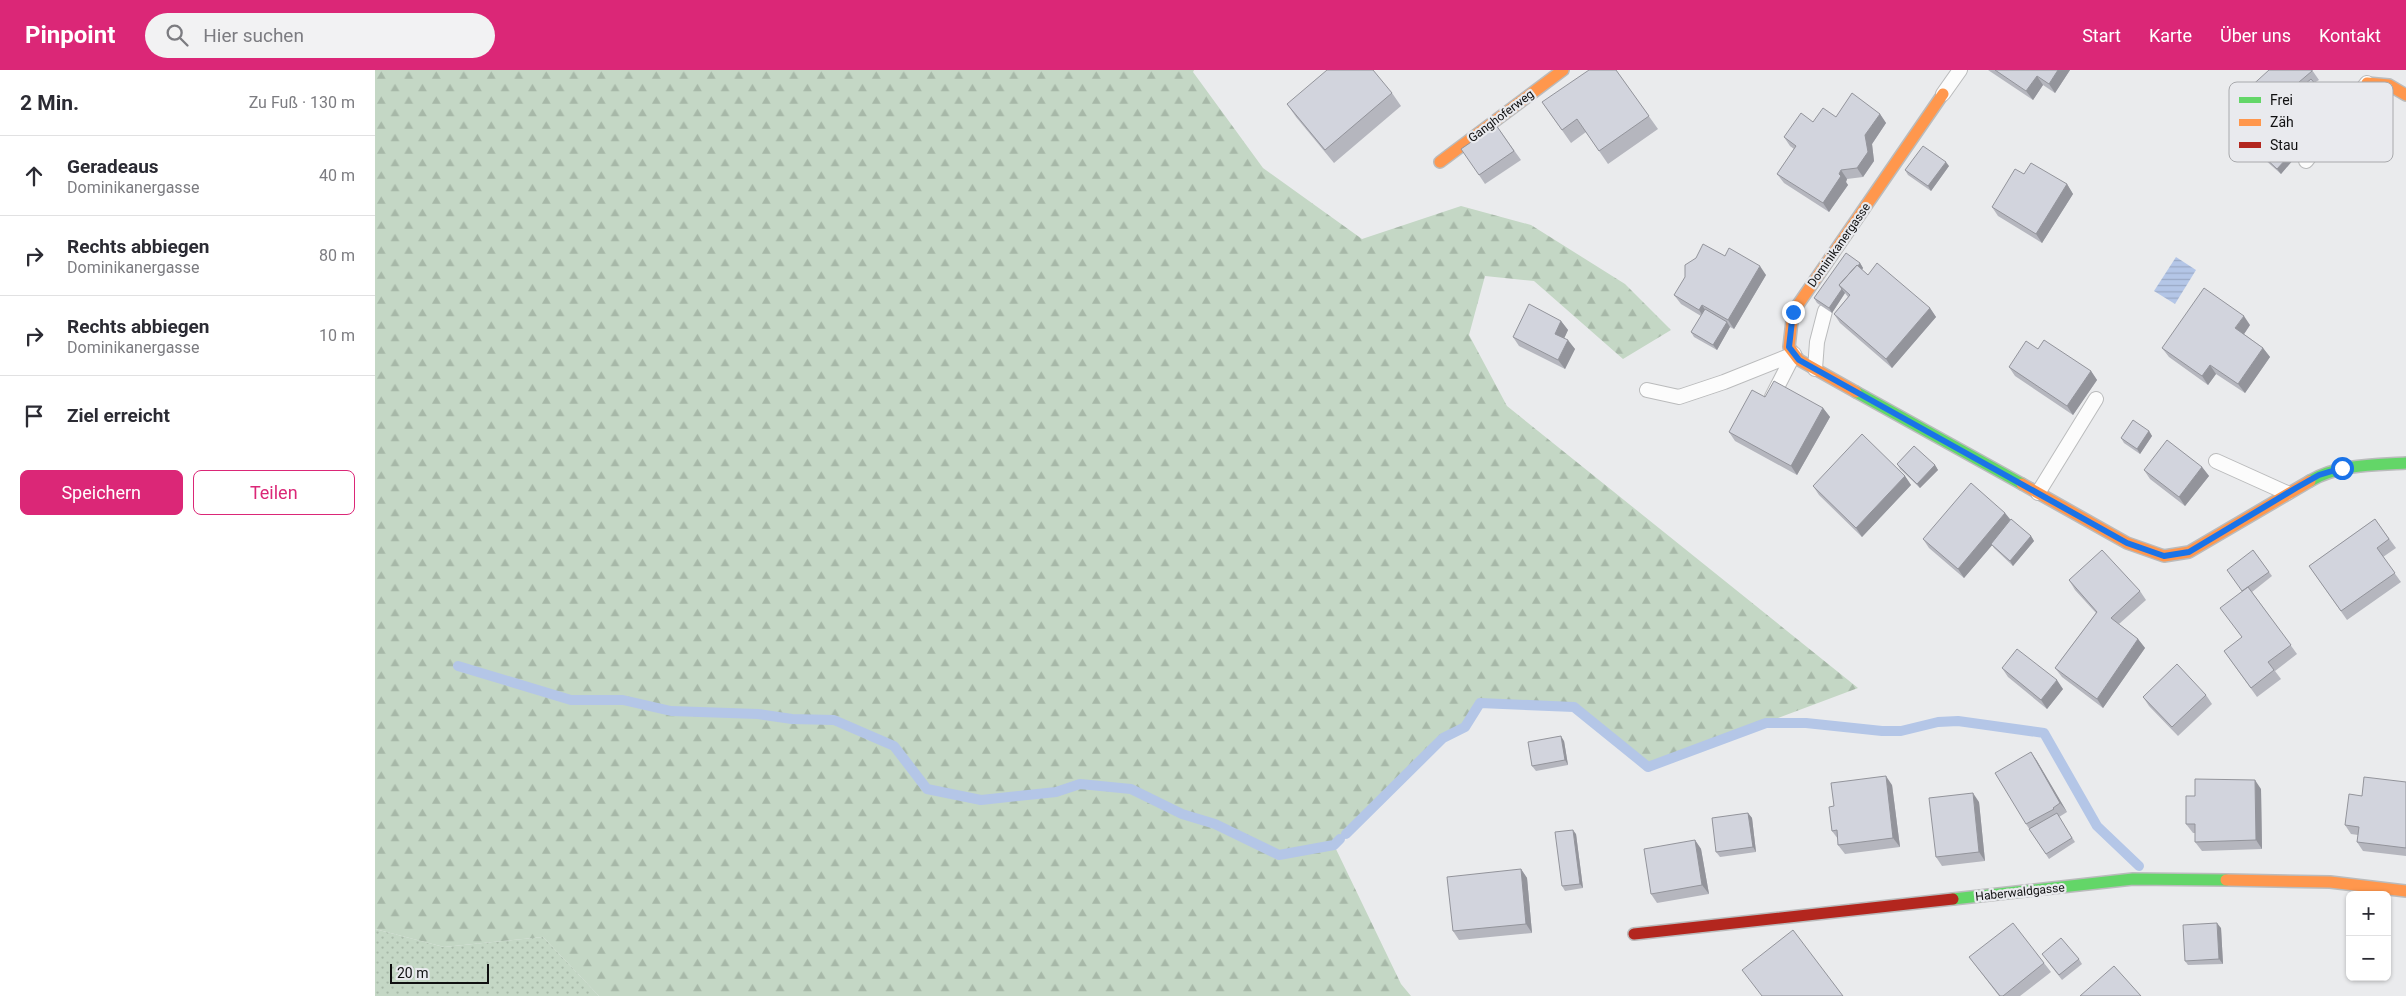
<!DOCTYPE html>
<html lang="de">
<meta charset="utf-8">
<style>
:root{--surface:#fff;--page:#f2f2f3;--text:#2b2b33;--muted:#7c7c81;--line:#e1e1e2;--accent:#db2777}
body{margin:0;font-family:Roboto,sans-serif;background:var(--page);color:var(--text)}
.controls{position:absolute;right:15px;bottom:15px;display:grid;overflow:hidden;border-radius:8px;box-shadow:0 1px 4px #0004}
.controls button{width:45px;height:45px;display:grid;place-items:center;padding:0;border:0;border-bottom:1px solid var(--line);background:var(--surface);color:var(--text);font:25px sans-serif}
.scale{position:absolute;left:15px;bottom:12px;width:99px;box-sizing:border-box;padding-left:5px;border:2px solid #101011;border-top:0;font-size:14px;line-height:18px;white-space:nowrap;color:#101011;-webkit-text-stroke:4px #e9eaee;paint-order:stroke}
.stop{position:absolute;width:15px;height:15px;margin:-11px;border:4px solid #1a73e8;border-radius:50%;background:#fff}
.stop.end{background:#1a73e8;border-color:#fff;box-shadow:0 1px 5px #0008}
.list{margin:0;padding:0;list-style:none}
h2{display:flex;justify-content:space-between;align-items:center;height:65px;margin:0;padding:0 20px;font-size:21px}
h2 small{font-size:16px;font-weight:400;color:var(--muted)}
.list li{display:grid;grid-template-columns:32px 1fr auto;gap:15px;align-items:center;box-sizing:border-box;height:80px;padding:0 20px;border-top:1px solid var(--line)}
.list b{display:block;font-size:19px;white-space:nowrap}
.list p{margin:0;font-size:16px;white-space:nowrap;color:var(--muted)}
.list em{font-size:16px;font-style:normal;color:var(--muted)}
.actions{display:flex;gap:10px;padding:15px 20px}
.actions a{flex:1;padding:11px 0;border:1px solid var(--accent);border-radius:8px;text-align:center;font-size:18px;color:var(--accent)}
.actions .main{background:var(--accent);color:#fff}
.icon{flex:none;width:28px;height:28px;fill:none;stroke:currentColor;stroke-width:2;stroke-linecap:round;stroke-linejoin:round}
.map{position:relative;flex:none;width:2031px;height:926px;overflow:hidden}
header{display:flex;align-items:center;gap:30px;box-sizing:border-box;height:70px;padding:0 25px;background:var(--accent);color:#fff}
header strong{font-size:24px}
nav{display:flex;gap:28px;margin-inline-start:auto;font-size:18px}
.search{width:350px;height:45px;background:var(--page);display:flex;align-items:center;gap:12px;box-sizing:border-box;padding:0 18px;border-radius:28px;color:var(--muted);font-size:19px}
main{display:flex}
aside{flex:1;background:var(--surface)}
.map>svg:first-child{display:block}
.grass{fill:url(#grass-dots)}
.forest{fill:url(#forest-firs)}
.water{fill:url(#water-rules)}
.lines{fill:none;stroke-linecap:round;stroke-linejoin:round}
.stream{stroke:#b4c6e7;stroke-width:10}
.lane-casing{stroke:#babbbc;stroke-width:16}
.fast-casing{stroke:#babbbc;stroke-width:14}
.slow-casing{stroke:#babbbc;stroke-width:14}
.jam-casing{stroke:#babbbc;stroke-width:14}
.lane{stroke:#fcfcfc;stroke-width:14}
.fast{stroke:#63d668;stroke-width:11}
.slow{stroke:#ff974d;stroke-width:11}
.jam{stroke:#b3261e;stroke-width:11}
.wall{fill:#b5b6be}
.shaded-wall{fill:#93949b}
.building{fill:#d2d4dd;stroke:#93949b}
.route{stroke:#1a73e8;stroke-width:6}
.labels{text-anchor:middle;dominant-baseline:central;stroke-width:4.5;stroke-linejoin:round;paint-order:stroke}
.street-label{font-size:12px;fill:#101011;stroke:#e9eaee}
.key{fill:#e9eaee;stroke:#a8a9ac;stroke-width:1}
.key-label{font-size:14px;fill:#101011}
</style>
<header>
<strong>Pinpoint</strong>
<div class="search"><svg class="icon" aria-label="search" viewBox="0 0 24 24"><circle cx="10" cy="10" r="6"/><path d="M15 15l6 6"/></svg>Hier suchen</div>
<nav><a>Start</a><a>Karte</a><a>Über uns</a><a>Kontakt</a></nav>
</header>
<main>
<aside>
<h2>2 Min.<small>Zu Fuß · 130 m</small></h2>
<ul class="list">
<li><svg class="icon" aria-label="ahead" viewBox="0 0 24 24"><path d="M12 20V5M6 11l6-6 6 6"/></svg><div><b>Geradeaus</b><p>Dominikanergasse</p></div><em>40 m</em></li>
<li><svg class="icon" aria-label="right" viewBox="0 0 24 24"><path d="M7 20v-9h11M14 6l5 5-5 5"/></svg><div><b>Rechts abbiegen</b><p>Dominikanergasse</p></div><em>80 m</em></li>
<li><svg class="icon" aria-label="right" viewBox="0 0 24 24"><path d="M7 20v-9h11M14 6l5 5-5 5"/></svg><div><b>Rechts abbiegen</b><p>Dominikanergasse</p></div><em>10 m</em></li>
<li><svg class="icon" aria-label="arrive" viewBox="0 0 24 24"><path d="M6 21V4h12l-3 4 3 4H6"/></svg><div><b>Ziel erreicht</b></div></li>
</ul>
<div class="actions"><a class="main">Speichern</a><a>Teilen</a></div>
</aside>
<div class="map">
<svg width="2031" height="926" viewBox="0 0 2031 926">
<defs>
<pattern id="grass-dots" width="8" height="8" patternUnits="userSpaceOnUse" patternTransform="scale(1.25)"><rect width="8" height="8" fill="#c4d7c5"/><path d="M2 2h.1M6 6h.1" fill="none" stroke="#a7b8a8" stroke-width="1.8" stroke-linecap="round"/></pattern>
<pattern id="forest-firs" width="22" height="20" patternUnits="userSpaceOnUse" patternTransform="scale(1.25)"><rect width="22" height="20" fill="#c4d7c5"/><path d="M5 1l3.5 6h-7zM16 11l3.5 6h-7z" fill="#a7b8a8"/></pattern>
<pattern id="water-rules" width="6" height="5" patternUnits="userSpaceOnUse" patternTransform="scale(1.25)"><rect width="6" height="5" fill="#b4c6e7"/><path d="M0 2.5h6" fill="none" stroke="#9aa9c5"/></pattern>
</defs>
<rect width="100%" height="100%" fill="#eaebed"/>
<path class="grass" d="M0,859L69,877L168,867L224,926H0Z"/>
<path class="forest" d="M0,0H819L818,2L888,98L987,169L1086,136L1156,155L1250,214L1296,260L1248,289L1159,211L1110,206L1094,265L1132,336L1483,618L1273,697L1199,637L1105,633L1090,657L1068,668L959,775L1026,914L1036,926H224L168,867L69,877L0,859Z"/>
<path class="water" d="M1801,187L1821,200L1800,234L1779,221Z"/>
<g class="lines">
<path class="stream" d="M83,596L196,630H248L296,641L383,644L417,649L459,650L519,676L552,719L606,730L681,722L705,714L756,719L807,744L840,754L904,785L959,775L965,769
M971,764L1068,668L1090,657L1105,633L1199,637L1273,697L1391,653H1431L1507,661H1526L1563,652L1583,651L1669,663L1722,756L1764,796"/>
<defs>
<path id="lane" d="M1568,24L1585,0
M1931,91L1992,13
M1440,299L1442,272L1450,241
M1272,320L1304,327L1349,312L1419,284
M1397,327L1419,284
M1841,391L1912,423
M1663,423L1721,329"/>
<path id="fast" d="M1481,322L1647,414
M1935,411C1964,394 1999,395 2031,393
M1578,829L1758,809L1851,810"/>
<path id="slow" d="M1992,13L2014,15L2031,25
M1065,92L1188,0
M1481,322L1424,290L1414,277L1418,242L1568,24
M1647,414L1752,473L1789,486L1814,482L1935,411
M1851,810L1955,812L2031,821"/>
<path id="jam" d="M1259,864L1578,829"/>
</defs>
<use href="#lane" class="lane-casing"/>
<use href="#fast" class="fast-casing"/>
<use href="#slow" class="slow-casing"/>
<use href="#jam" class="jam-casing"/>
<use href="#lane" class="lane"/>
<use href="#fast" class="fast"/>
<use href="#slow" class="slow"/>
<use href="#jam" class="jam"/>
</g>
<path class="wall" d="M1241,0L1283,59L1233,94L1211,62L1196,73L1167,32Z
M1613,0H1695L1680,23L1668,15L1658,30Z
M1937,0L1944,10L1939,13L1951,28L1916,58L1905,44L1897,50L1878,29L1872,20Z
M1017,23L1026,36L959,93L921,47L912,34Z
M1505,44L1511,53L1497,74L1499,91L1488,107L1472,109L1471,112L1473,115L1454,142L1409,113L1402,104L1419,79L1415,76L1409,67L1438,52L1461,47Z
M1121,55L1146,90L1110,114L1104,105Z
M1921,78L1924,83L1906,104L1889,89L1886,84Z
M1574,96L1556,121L1533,105L1530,100Z
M1649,104L1692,114L1698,124L1667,173L1623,146L1617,137Z
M1350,186L1391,205L1359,259L1355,257L1342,280L1319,267L1316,262L1326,246L1306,234L1299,225Z
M1485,193L1488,198L1487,200L1493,205L1555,238L1561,247L1517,298L1465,253L1459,244L1473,227L1470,223L1457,243L1442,233L1439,228Z
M1186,251L1193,260L1189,268L1200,279L1190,299L1144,276L1138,267Z
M1875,255L1869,264L1888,278L1895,287L1870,323L1841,304L1833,315L1794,287L1787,278Z
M1663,279L1716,301L1722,310L1698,345L1640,306L1634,297Z
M1390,327L1448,338L1455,347L1422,405L1360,371L1354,362Z
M1774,361L1777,366L1765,384L1749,373L1746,368Z
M1522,394L1560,395L1563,400L1545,418L1525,399Z
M1827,397L1834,406L1810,436L1775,409L1769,400Z
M1530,406L1536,415L1487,467L1444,425L1438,416Z
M1630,443L1636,450L1656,466L1659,471L1638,496L1619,478L1617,475L1589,508L1554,478L1548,469Z
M2000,449L2021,478L2008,487L2026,512L1972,550L1934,496Z
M1878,480L1897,506L1877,522L1922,584L1900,601L1906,609L1882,627L1849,581L1867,568V521Z
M1694,510L1765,521L1771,530L1744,554L1763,569L1770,578L1728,638L1687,607L1680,598L1721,543L1700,520Z
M1627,598L1688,619L1672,639L1633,607Z
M1831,625L1837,634L1803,666L1774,636L1768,627Z
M1189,671L1193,695L1161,701L1157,696Z
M1656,682L1662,691L1692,742L1684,747L1700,772L1674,789L1651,754Z
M2031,712V786L1988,781L1982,772L1983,765L1976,764L1970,755L1987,726Z
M1517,715L1525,777L1470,784L1463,775V769L1457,761L1459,736Z
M1886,719L1887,779L1827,781L1820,772V763H1818L1811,754L1820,726Z
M1604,732L1610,791L1567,796L1561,787Z
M1373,743L1377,748L1381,782L1345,787L1341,782Z
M1201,764L1208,818L1190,821L1187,816Z
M1320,770L1326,779L1334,824L1282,833L1276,824Z
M1146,799L1152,808L1157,863L1084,870L1078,861Z
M1846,858L1848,894L1813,895L1810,891Z
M1594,887L1669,893L1676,902L1645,926H1624Z
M1670,888L1704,889L1707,894L1687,910Z"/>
<path class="shaded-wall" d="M1683,0H1695L1680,23L1674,14Z
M1662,6L1668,15L1658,30L1651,21Z
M1505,44L1511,53L1497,74L1499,91L1488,107L1482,98L1490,65Z
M1921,78L1924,83L1906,104L1902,99Z
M1571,92L1574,96L1556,121L1553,116Z
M1466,100L1472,109L1471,112L1473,115L1454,142L1448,133Z
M1692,114L1698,124L1667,173L1661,164Z
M1485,193L1488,198L1471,222L1467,218Z
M1385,196L1391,205L1359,259L1353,250Z
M1467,219L1470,223L1457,243L1454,238Z
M1327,235L1333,244L1330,249L1324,240Z
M1555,238L1561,247L1517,298L1511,289Z
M1869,246L1875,255L1867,267L1860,258Z
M1186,251L1193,260L1187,273L1180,264Z
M1352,252L1355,257L1342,280L1338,275Z
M1193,270L1200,279L1190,299L1183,290Z
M1888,278L1895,287L1870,323L1863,314Z
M1835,295L1841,304L1833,315L1827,306Z
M1716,301L1722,310L1698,345L1692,336Z
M1448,338L1455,347L1422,405L1416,396Z
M1774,361L1777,366L1765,384L1762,379Z
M1560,395L1563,400L1545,418L1542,414Z
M1827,397L1834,406L1810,436L1804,427Z
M1530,406L1536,415L1487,467L1481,458Z
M1630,443L1637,452L1589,508L1583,499Z
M1656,466L1659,471L1638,496L1635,491Z
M1763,569L1770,578L1728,638L1722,629Z
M1682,610L1688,619L1672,639L1666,630Z
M1186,666L1189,671L1193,695L1190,690Z
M1656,682L1662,691L1692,742L1685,733Z
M1511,706L1517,715L1525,777L1518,768Z
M1880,710L1886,719L1887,779L1881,770Z
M1598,723L1604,732L1610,791L1604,782Z
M1373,743L1377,748L1381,782L1378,777Z
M1198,760L1201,764L1208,818L1205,814Z
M1320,770L1326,779L1334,824L1327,815Z
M1146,799L1152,808L1157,863L1151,854Z
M1842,853L1846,858L1848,894L1844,889Z"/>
<path class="building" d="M952,0H998L1017,23L950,80L912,34Z
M1214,0H1241L1274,46L1224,81L1202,49L1187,60L1167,32Z
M1620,0H1683L1674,14L1662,6L1651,21Z
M1894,0H1937V1L1890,41L1872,20Z
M1936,9L1948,23L1913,53L1901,39Z
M1477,23L1505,44L1490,65L1493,82L1482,98L1466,100L1464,104L1466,106L1448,133L1402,104L1421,76L1409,67L1426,43L1438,52L1448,38L1461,47Z
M1121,55L1139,81L1104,105L1086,79Z
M1904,63L1921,78L1902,99L1886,84Z
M1548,76L1571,92L1553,116L1530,100Z
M1656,93L1692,114L1661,164L1617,137L1640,99L1649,104Z
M1328,174L1350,186L1354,178L1385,196L1353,250L1327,235L1324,240L1299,225L1310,207V195L1321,188Z
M1471,183L1485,193L1483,196L1482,195L1464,215L1467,219L1454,238L1439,228Z
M1502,193L1555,238L1511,289L1459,244L1475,225L1464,215L1482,195L1493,205Z
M1829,218L1869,246L1860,258L1888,278L1863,314L1835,295L1827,306L1787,278Z
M1154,234L1186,251L1180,264L1193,270L1183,290L1138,267Z
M1330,239L1352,252L1338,275L1316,262Z
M1669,270L1716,301L1692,336L1634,297L1651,271L1663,279Z
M1399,311L1448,338L1416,396L1354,362L1377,320L1390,327Z
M1758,350L1774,361L1762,379L1746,368Z
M1487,364L1530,406L1481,458L1438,416Z
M1792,370L1827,397L1804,427L1769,400Z
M1539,376L1560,395L1542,414L1522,394Z
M1596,413L1630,443L1583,499L1548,469Z
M1636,449L1656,466L1635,491L1616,474Z
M2000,449L2014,469L2002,478L2020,503L1966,541L1934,496Z
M1727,480L1765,521L1736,548L1763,569L1722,629L1680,598L1722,542L1694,510Z
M1878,480L1894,502L1867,521L1852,500Z
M1873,517L1916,575L1893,592L1899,600L1876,618L1849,581L1867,567L1845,538Z
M1642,579L1682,610L1666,630L1627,598Z
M1802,594L1831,625L1797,657L1768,627Z
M1186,666L1190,690L1157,696L1153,672Z
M1656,682L1685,733L1678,738L1679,739L1651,754L1620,703Z
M1511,706L1518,768L1463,775L1462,760L1457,761L1454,737L1459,736L1456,713Z
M1989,707L2031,712V778L1982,772L1984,757L1970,755L1974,724L1987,726Z
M1820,709L1880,710L1881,770L1820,772V754H1811V726H1820Z
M1598,723L1604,782L1561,787L1554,728Z
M1373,743L1378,777L1341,782L1337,748Z
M1682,743L1697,768L1671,784L1654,759Z
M1198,760L1205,814L1187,816L1180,762Z
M1320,770L1327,815L1276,824L1269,779Z
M1146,799L1151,854L1078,861L1072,807Z
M1638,853L1669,893L1628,926H1625L1594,887Z
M1842,853L1844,889L1810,891L1808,855Z
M1418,860L1468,926H1387L1367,900Z
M1686,868L1704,889L1684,905L1667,884Z
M1739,896L1766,926H1705Z"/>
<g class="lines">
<path class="route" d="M1418,242L1414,277L1424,290L1752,473L1789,486L1814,482L1921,418L1944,405L1967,398"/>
</g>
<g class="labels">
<g class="street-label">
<text transform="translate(1126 46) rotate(-37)">Ganghoferweg</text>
<text transform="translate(1464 175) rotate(-55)">Dominikanergasse</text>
<text transform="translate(1645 822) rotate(-6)">Haberwaldgasse</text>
</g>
</g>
<rect x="1854" y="12" width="164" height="80" rx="8" class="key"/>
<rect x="1864" y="27" width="22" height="6" fill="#63d668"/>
<rect x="1864" y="49" width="22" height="7" fill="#ff974d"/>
<rect x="1864" y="72" width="22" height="6" fill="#b3261e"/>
<g class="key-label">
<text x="1895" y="35">Frei</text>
<text x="1895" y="57">Zäh</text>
<text x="1895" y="80">Stau</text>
</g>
</svg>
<div class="controls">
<button>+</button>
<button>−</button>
</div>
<div class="scale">20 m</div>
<div class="stop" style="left:1967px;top:398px"></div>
<div class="stop end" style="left:1418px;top:242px"></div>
</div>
</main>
